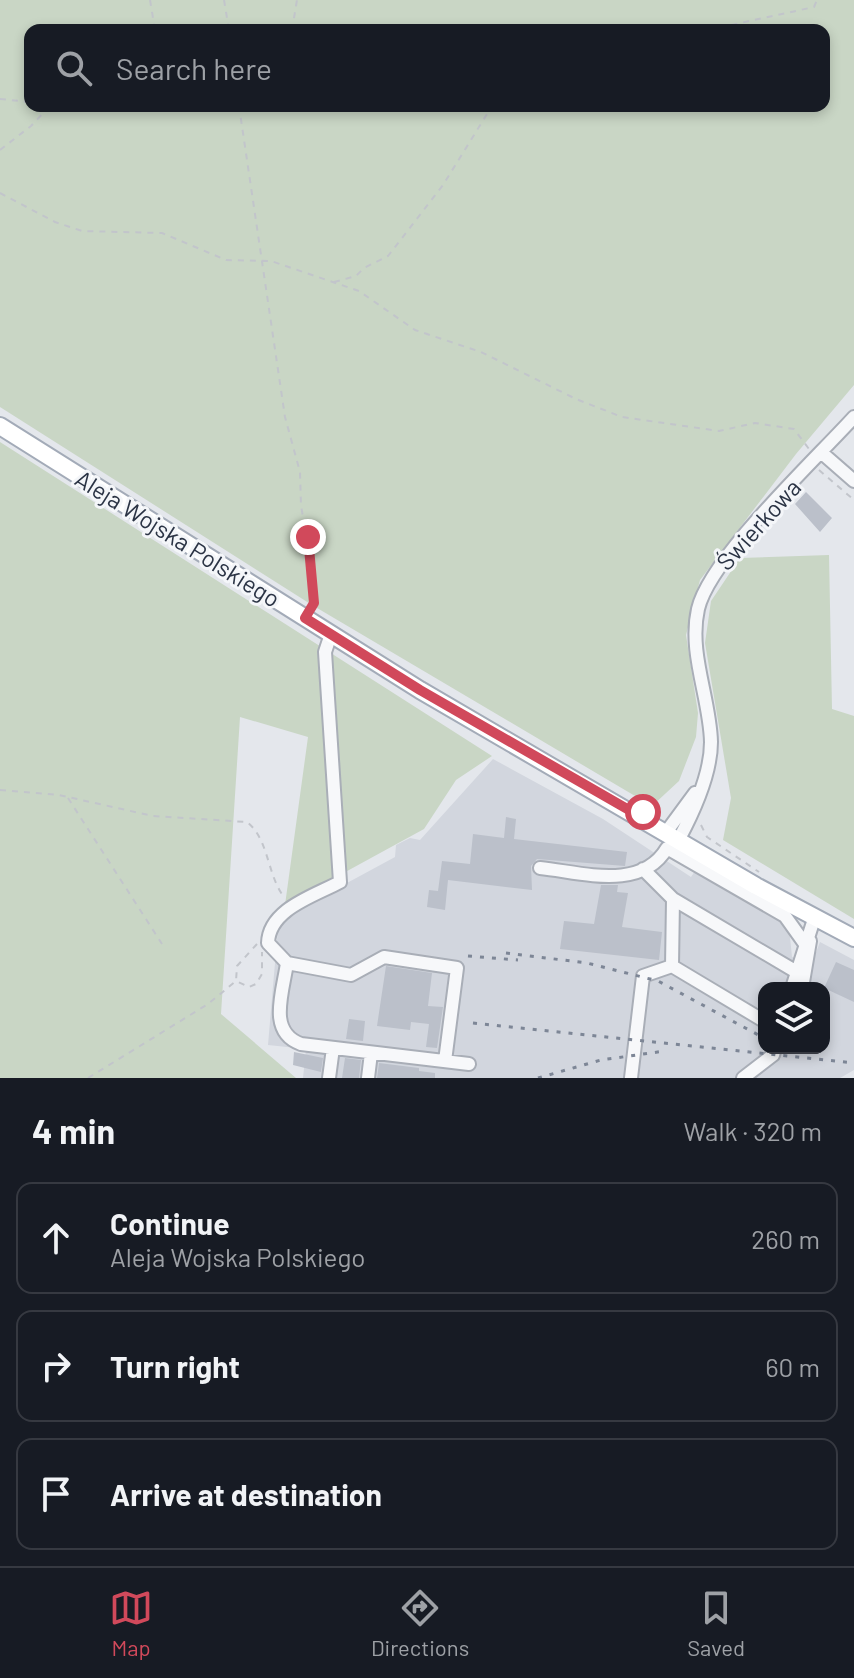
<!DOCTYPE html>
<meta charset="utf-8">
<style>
:root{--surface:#171b24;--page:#242831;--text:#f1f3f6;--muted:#9ea1a6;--line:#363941;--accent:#d1495b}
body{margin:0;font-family:Barlow,sans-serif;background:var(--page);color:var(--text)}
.controls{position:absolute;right:24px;bottom:24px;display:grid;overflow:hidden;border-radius:16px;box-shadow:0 4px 12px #0003}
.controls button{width:72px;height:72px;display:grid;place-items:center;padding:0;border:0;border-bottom:2px solid var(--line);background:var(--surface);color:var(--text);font:40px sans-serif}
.stop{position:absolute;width:24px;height:24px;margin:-18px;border:6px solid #d1495b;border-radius:50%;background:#fff}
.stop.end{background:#d1495b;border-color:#fff;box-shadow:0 2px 8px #0008}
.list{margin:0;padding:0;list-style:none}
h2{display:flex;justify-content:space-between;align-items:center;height:104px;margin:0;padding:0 32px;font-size:34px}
h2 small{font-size:26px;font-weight:400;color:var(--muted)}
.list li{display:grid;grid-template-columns:52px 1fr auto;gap:24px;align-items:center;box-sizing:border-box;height:112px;margin:0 16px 16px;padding:0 16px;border:2px solid var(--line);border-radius:16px}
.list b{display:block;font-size:30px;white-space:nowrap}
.list p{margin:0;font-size:26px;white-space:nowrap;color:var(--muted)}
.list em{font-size:26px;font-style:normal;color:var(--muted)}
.icon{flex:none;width:44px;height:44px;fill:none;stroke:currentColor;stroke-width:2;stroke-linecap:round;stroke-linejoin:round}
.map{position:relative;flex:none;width:854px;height:1078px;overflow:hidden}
.search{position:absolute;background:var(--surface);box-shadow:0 4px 12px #0003;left:24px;right:24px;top:24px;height:88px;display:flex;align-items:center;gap:20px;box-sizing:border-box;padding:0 28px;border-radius:16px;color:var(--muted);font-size:30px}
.sheet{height:488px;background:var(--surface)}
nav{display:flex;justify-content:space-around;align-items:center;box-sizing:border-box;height:112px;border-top:2px solid var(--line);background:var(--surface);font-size:22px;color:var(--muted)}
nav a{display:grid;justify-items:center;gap:4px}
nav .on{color:var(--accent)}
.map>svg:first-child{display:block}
.built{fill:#d2d6de;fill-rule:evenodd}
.green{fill:#c9d6c5;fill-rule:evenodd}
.building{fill:#bbc0ca}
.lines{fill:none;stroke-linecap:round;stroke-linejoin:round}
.minor-casing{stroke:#a9aeb7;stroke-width:16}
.major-casing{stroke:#a3abb8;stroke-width:20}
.path{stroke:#c2c5cb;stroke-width:2;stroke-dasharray:6 6;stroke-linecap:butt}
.minor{stroke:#f7f8fa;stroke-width:12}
.major{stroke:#fff;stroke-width:16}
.rail{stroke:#7d8696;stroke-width:3;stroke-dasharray:4 8;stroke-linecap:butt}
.route{stroke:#d1495b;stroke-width:10}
.labels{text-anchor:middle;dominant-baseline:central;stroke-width:6;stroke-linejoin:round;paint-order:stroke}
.street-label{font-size:24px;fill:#2b3445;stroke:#f4f6f9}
</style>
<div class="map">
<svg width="854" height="1078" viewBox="0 0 854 1078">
<rect width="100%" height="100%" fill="#e4e7ec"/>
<path class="built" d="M493,759L603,819L691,877L695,871L789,927L792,957L812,963L820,942L854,960V1070L840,1078H303L306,1049L268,1045L278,928L286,916L395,857L396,845L410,838L420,840ZM764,988H824V1048H764Z"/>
<path class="green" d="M0,0H854V385L796,454L700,580L686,635L698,713L696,737L679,781L652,806L312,605L0,407ZM30,30H824V106H30Z
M0,442L492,756L456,780L424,829L285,905L308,737L240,717L221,1014L296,1078H0Z
M829,555L832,709L854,716V919L723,840L731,798L705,643L711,601L740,558Z"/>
<path class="building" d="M806,492L832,518L820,532L795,504Z
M506,817L516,819L514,839L627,852L625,866L537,859L531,866L532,890L448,880L445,910L427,907L429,890L438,891L442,861L470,864L473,834L504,838Z
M601,885H618L617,892L628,893L622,927L662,932L659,960L560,949L564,921L594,924Z
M836,962L854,970V1002L824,988Z
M386,966L432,973L428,1006L443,1007L437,1048L426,1047L429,1024L411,1022L410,1030L377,1026Z
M349,1019L365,1021L363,1041L346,1039Z
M294,1052L323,1058L321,1072L293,1065Z
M345,1058L361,1060L359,1078H342Z
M379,1063L419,1068V1071L435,1073V1078H377Z"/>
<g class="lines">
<defs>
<path id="minor" d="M822,453L854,481
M331,634L325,652L340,882C314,896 269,909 268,943L287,963C283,992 267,1032 301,1044L469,1064
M667,831L695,793
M679,839C694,811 711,774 711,742C710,698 688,653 698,609C710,558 815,460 854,417
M540,868C581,872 641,892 667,848L785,916L805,944
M673,899L795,971
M287,963L351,975L384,957L457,968L445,1061
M672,966L764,1021
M792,988L814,919
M802,988L810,941
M329,1078L333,1048
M368,1078L371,1053
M631,1078L643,976L672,966L673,899L643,869
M743,1078L773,1055L775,1048"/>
<path id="major" d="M0,426L420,690L756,886L854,938"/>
</defs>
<use href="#minor" class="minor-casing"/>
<use href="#major" class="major-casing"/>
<path class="path" d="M150,0L155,30
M224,0L229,30
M292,30L297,0
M708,30L814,7L817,0
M0,99L30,102
M239,106L285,417L300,472L301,505L314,586L313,606
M0,150L31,126L50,106
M0,193L55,222L82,231L162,233L226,260L271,261L359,291L415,330L481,352L576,399L622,417L719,431L755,423L794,429L809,449
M334,282L356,276L364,268L388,256L443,185L492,106
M819,470L854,500
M0,790L59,795L153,816L247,822C269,839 267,875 284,897
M68,798L162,944
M701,825L707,837L759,872
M257,944L237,966L236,981L249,987L256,984L262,974V952
M88,1078L208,1004L236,981"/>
<use href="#minor" class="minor"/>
<use href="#major" class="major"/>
<path class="rail" d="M506,953L587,963L658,981L764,1038
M468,956L518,960
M473,1023L854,1063
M538,1078L601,1060L665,1051"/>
</g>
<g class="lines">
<path class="route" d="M308,537L314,603L305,618L420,690L636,814L643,812"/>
</g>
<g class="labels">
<g class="street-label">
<text transform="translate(758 524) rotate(-48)">Świerkowa</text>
<text transform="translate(178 538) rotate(32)">Aleja Wojska Polskiego</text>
</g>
</g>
</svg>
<div class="controls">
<button><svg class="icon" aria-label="layers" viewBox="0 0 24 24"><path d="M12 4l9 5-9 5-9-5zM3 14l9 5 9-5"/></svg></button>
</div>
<div class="stop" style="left:643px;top:812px"></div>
<div class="stop end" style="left:308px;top:537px"></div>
<div class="search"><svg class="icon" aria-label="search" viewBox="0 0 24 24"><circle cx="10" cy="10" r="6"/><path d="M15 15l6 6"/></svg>Search here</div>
</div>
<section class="sheet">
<h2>4 min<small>Walk · 320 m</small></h2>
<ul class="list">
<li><svg class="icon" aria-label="ahead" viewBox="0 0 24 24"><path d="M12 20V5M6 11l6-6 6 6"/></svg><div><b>Continue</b><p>Aleja Wojska Polskiego</p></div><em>260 m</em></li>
<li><svg class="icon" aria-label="right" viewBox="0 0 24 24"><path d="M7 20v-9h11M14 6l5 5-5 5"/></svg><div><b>Turn right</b></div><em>60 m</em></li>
<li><svg class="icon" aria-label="arrive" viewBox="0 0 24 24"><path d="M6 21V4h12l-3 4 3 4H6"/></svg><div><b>Arrive at destination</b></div></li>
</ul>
</section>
<nav>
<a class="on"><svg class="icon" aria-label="map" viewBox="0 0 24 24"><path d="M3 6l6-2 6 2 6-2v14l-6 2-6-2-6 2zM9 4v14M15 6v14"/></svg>Map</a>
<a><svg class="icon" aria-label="directions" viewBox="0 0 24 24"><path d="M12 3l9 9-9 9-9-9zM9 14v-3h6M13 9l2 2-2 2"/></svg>Directions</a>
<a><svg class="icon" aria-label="saved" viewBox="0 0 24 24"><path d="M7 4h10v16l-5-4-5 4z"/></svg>Saved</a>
</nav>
